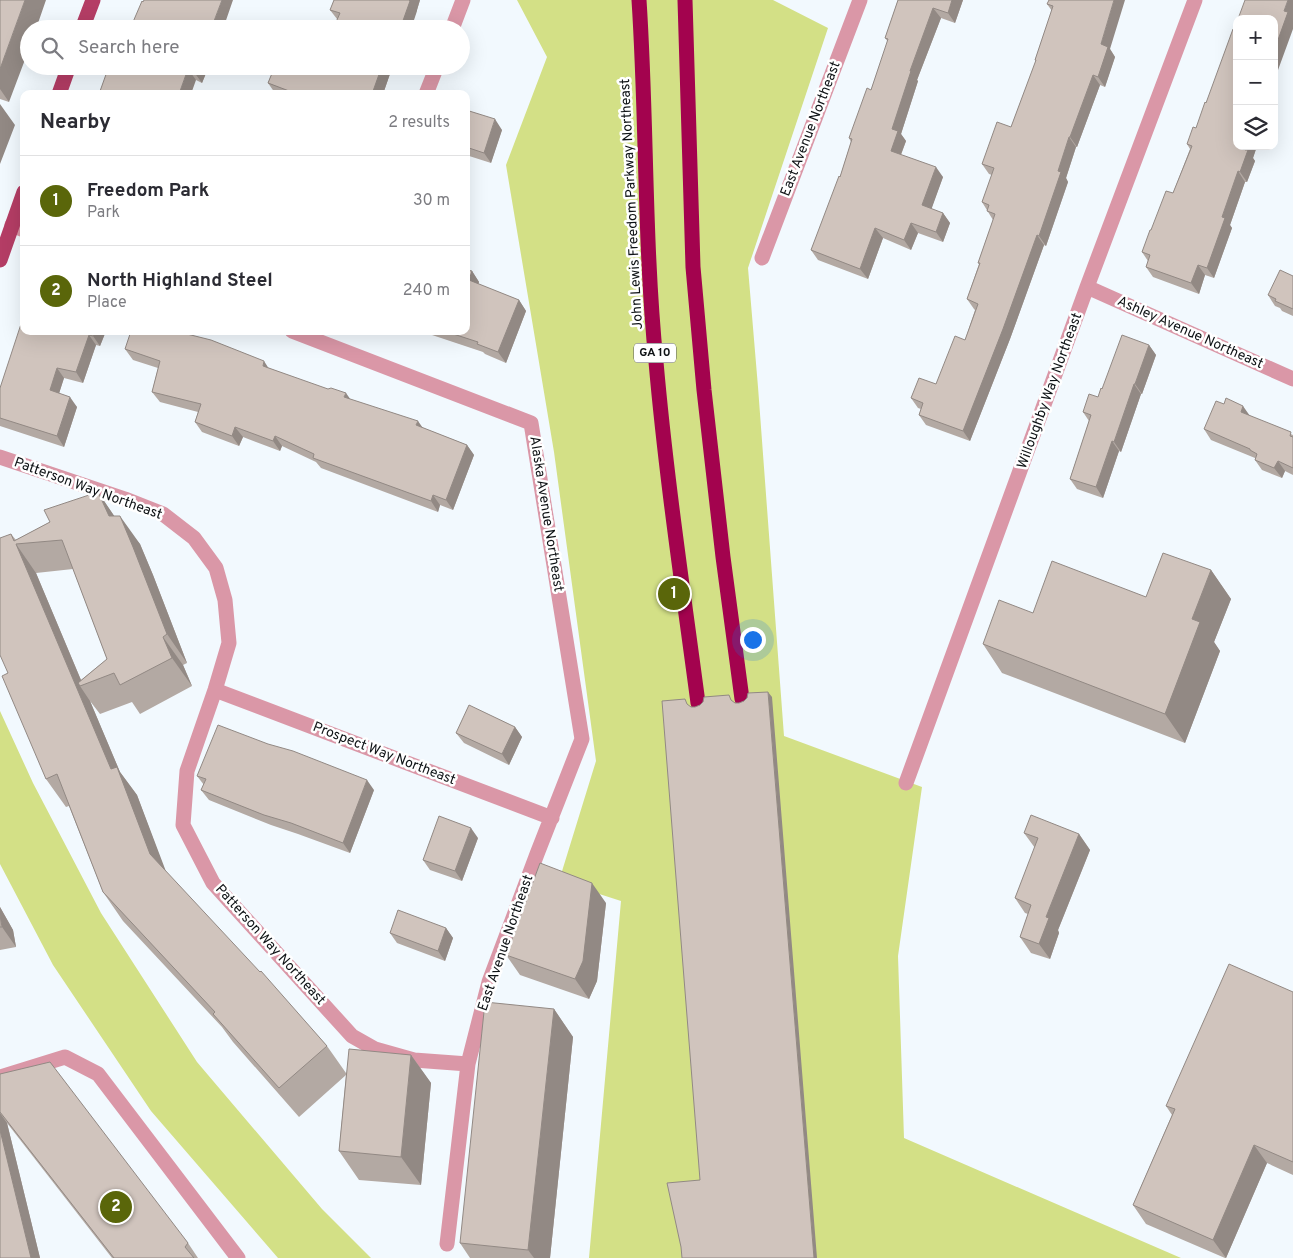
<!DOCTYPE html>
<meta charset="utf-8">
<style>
:root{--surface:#fff;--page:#f2f2f3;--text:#2b2b33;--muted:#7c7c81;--line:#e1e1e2;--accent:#5a660a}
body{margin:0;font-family:Overpass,sans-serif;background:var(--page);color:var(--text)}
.controls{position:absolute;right:15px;top:15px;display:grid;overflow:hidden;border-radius:10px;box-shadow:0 5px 20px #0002}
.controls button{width:45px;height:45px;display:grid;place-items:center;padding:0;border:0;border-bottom:1px solid var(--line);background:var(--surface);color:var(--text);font:25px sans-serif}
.you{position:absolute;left:752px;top:639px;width:18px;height:18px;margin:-12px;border:4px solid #fff;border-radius:50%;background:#1a73e8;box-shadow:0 0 0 8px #1a73e833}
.badge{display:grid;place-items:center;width:32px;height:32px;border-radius:50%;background:var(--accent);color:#fff;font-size:16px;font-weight:700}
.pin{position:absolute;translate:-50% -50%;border:2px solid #fff;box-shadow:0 1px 5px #0006}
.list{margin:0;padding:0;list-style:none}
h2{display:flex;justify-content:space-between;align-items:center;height:65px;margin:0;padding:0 20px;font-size:21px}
h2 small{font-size:16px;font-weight:400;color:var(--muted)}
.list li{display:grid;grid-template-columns:32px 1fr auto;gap:15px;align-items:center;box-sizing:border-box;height:90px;padding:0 20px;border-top:1px solid var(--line)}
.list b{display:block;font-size:19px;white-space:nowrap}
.list p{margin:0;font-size:16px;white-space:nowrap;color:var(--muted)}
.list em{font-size:16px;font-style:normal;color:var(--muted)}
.icon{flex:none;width:28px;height:28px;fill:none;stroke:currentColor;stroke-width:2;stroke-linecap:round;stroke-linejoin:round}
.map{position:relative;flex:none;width:1293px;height:1258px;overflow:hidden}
.search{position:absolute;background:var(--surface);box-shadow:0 5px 20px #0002;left:20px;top:20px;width:450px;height:55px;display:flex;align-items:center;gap:12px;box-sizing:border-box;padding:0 18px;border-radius:28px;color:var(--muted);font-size:19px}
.panel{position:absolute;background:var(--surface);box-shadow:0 5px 20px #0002;left:20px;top:90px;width:450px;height:245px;border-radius:10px}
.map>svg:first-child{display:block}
.green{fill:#d3e086}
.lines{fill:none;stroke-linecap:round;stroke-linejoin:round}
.minor{stroke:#da97a7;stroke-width:15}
.major{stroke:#b43d65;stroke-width:15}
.highway{stroke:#a3034e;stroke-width:15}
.wall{fill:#b3a9a3;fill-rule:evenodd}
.shaded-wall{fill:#928984}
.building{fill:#d0c4bd;stroke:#928984}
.labels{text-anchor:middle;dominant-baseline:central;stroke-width:5;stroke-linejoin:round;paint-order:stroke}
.shield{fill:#fff;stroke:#56595b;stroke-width:1}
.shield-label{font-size:12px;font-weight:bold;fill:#0e1215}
.street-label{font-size:14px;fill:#0e1215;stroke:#fff}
</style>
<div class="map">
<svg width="1293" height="1258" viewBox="0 0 1293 1258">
<rect width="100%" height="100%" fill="#f2f9fe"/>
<path class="green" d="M517,0H773L828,28L748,268L758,387L784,736L922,787L898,956L904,1138L1181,1258H589L621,901L559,881L596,761L554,452L506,165L547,57Z
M0,711L33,783L101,913L197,1062L322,1209L371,1258H278L151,1111L53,965L0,864Z"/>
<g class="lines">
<path class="minor" d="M452,29L463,0
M426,94L437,66
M12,225L24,230
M762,258L860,0
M1087,287L1293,379
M292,331L531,423L582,739L537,854L489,982L468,1064L447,1244
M0,457L125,499L163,514L194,538L216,568L225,600L229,643L215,690L187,771L183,825L213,883L352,1036L375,1049L414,1060L468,1064
M215,690L552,818
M906,783L1087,287L1195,0
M0,1077L65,1057L98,1074L238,1258"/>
<path class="major" d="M82,29L93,0
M59,94L69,66
M0,260L24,192"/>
<path class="highway" d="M639,0C647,121 644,242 656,362C666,476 683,590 698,703
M685,0L693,267L704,390L723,557L742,699"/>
</g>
<path class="wall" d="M0,0L9,102L0,99Z
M334,0H420L417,10V11L337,19L330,10Z
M898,0H963L955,23L941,18L917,80L918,81L901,134L906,141L901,155L943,177L931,209L943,213L950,223L943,242L918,233L911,250L883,238L868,279L818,260L811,250L840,177L851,142L849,138L871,90L888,42L885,38Z
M1049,0L1110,49L1115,57L1105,87L1100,85L1077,147H1076L1066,178L1068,182L1046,246L1044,245L1010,339L970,441L926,425L919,415L921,409L918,408L911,398L936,384L965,340L975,310L974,309L967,299L979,264L978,263L993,220L982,202L992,175L989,174L982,164L1011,127L1036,61L1035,60L1052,11L1047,4Z
M109,66H209L202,83L196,80Z
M275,66H404L401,75L391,71L383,94H277L275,93L268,83Z
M466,110L502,130L491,163L466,155Z
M1187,144L1257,146L1253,158L1255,161L1247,182H1245L1230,225L1232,228L1214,278L1205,275L1199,294L1153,277L1146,267L1148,261L1142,252L1151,230L1173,193L1190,149Z
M466,268L467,270L472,271L479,282L478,284L519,300L526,311L506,363L485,354L483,352L420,331H466Z
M1293,276V316L1282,311L1280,308L1275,306L1268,295Z
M24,331H106L100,346L96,345L83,383L64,378L59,393L77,407L64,447L0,426V388Z
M1149,345L1156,355L1142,394H1141L1121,452L1119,451L1103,498L1077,489L1070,479L1089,421L1083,412L1098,397L1102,389Z
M125,349L269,368L467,445L474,455L453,510L440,505L438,512L321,468L316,462L282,446L280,451L243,437L239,446L202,432L195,422L198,412L160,402L152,392L158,368L133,360Z
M1224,404L1293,435V475L1285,471L1282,478L1262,470L1255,460V458L1211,440L1204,429Z
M98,492L114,516L140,544L153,575L187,663L183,665L192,686L140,714L132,702L100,714L90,701L120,772L137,795L165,871L327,1046L346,1073L411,1055L431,1083L421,1185L359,1180L339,1151L346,1075L299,1117L233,1042L222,1027L123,921L103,892L69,806L66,807L46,779L8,673L11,534L16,540L50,522ZM73,569L107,659L81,680L36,573Z
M1211,570L1231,599L1214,642L1220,651L1185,743L1002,673L983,644L1033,613L1146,597Z
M515,727L522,737L509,765L464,743L456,733Z
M197,776L374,790L350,853L298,834L271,825L209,800L201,790L204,785Z
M1024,833L1079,834L1090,850L1058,930L1059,933L1050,959L1031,953L1020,937L1028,914L1025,913L1015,898L1035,848Z
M478,838L462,881L430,870L423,860Z
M606,903L597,981L589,999L520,975L506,955Z
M0,907L13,930L16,947L0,950Z
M446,928L453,938L445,961L397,943L390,933Z
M1293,992V1175L1267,1163L1226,1258H1225L1146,1224L1133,1205L1172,1115L1166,1106Z
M554,1009L573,1037L550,1258H470L460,1243Z
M0,1074L188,1243L198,1258H112L7,1123L40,1258H0Z"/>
<path class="shaded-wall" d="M25,0H46L36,29H29V49L9,102L0,89V69Z
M222,0H233L223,29H211Z
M409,0H420L417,10V11L411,29H400Z
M952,0H963L955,23L948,13Z
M1114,0H1125L1110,49L1115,57L1105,87L1098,77L1101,44Z
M1288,0H1293V29L1274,81V51L1284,11Z
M933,8L941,18L917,80L918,81L901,134L906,141L898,162L891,151L892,129L910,71Z
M196,66H209L202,83L194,72Z
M382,66H388L391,71L383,94H372Z
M395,66H404L401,75Z
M188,69L196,80L191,94H179Z
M1093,75L1100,85L1077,147L1070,137Z
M0,104L15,125L0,164Z
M495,119L502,130L491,163L484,153Z
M1069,137L1076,147L1066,178L1068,182L1046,246L1039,236L1058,171Z
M1246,146H1257L1253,158L1255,161L1247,182L1240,172Z
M936,167L943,177L929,216L922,205Z
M1238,171L1245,182L1230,225L1232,228L1214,278L1207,268L1222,217Z
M943,213L950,223L943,242L936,232Z
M911,223L918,233L911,250L904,240Z
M875,228L883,238L868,279L860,269Z
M1037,235L1044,245L1010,339L970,441L963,431Z
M1198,265L1205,275L1199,294L1191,283Z
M472,271L479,282L476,291L469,280Z
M519,300L526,311L506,363L498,352Z
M95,331H106L100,346L93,336Z
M89,335L96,345L83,383L76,372Z
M1149,345L1156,355L1142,394L1135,384Z
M264,361L271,372L263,366Z
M57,368L64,378L57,400L50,390Z
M1134,384L1141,394L1121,452L1114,442Z
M346,393L353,403L344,397Z
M70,397L77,407L64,447L57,436Z
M1243,406L1250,416L1241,412Z
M418,421L425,431L416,425Z
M235,427L243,437L239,446L232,436Z
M275,436L282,446L280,451L273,441Z
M1112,441L1119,451L1103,498L1096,487Z
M467,445L474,455L453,510L446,500Z
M1278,461L1285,471L1282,478L1274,468Z
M98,492L117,520L109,516Z
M433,495L440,505L438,512L431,501Z
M120,516L140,544L153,575L187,663L167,634Z
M16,544L36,573L83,685L80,686L90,701L120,772L137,795L170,882L150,854L111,769Z
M1211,570L1231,599L1214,642L1220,651L1185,743L1165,714L1192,619Z
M163,637L183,665L192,686L172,658Z
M768,692L772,697L817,1258H814Z
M515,727L522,737L509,765L502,754Z
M367,780L374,790L350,853L343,843Z
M471,828L478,838L462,881L455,871Z
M1079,834L1090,850L1058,930L1059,933L1050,959L1039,944L1046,917Z
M592,883L606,903L597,981L589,999L575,979Z
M0,907L13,930L16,947L2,927L0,915Z
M446,928L453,938L445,961L438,951Z
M554,1009L573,1037L550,1258H534L528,1250Z
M411,1055L431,1083L421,1185L401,1157Z
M0,1113L7,1123L40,1258H31L0,1130Z
M1254,1145L1267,1163L1226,1258L1213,1240Z"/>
<path class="building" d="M0,0H25L0,69Z
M144,0H222L211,29H130L142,1L143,2Z
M334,0H409L410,1L400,29H333L340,13L330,10Z
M898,0H952L948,13L933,8L910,71H911L892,129L898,131L891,151L936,167L922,205L943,213L936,232L911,223L904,240L875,228L860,269L811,250L839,176L840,177L852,139L849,138L867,88L871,90L888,39L885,38Z
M1049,0H1114L1101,44L1108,47L1098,77L1093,75L1070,137H1069L1058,171L1061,172L1039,236L1037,235L1003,329L963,431L919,415L923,403L911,398L919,378L936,384L955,336L965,340L978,304L967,299L980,263H978L995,214L987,211L989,205L982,202L994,168L982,164L997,122L1011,127L1036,60H1035L1053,6L1047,4Z
M1245,0H1288L1284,11L1288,12L1274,51V19H1238Z
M1237,23V146H1246L1245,150H1248L1240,172L1238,171L1222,217L1225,218L1207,268L1198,265L1191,283L1146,267L1150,255L1142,252L1150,230H1151L1166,191L1173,193L1192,146L1187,144L1193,127L1196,128L1205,102L1206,103L1233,29L1234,30Z
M109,66H196L194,72L188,69L179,94H99Z
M275,66H382L372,94H297L268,83Z
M466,110L495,119L484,153L466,147Z
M466,270L472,271L469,280L519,300L498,352L477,344L478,342L444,331H466Z
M1280,270L1293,276V309L1275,301L1276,299L1268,295Z
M22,321H24V331H95L93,336L89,335L76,372L57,368L50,390L70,397L57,436L0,418V388Z
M131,331H160L167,334L168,331H175L211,340L264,361L263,366L328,389L331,388L346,393L344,397L418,421L416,425L467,445L446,500L433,495L431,501L313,458L314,454L275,436L273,441L235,427L232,436L195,422L201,404L152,392L160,361L125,349Z
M1122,335L1149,345L1135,384H1134L1114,442L1112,441L1096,487L1070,479L1091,415L1083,412L1089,394L1098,397L1101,388L1102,389Z
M1226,398L1243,406L1241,412L1291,432L1290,436L1293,437V468L1278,461L1274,468L1255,460L1257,454L1250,450V449L1204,429L1216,401L1224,404Z
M98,492L109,516H120L133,547L167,634L163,637L172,658L120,685L114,673L80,686L78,683L107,659L62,540L16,544L111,769L117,767L150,854L260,972L261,971L327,1046L279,1088L213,1014L215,1012L103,892L57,774L46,779L2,676L8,673L0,655V538L11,534L14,541L50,522L44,510Z
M1163,553L1211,570L1192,619L1200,622L1165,714L983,644L999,600L1033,613L1052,561L1146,597Z
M768,692L814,1258H682L681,1247L667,1183L700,1180L662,701L685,699L687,704L691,707H695L700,705L703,702L704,697L729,695L731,700L735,703H739L744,701L747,698L748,693Z
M469,705L515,727L502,754L456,733Z
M218,725L268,744L293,751L367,780L343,843L291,823L264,815L201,790L206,779L197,776Z
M1031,815L1079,834L1046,917L1049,918L1039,944L1020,937L1031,905L1015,898L1038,838L1024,833Z
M439,816L471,828L455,871L423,860Z
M540,863L592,883L583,961L575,979L506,955Z
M398,910L446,928L438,951L390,933Z
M0,915L2,927H0Z
M1229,964L1293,992V1162L1254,1145L1213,1240L1133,1205L1175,1109L1166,1106Z
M485,1002L554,1009L528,1250L460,1243Z
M349,1049L411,1055L401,1157L339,1151Z
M50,1062L188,1243L185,1247L194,1258H114L0,1112V1074Z
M0,1130L31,1258H0Z"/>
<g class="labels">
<rect class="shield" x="634" y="343.5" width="42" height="19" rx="4"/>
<g class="shield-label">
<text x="655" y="353">GA 10</text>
</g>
<g class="street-label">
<text transform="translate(811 129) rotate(-69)">East Avenue Northeast</text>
<text transform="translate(632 204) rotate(-93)">John Lewis Freedom Parkway Northeast</text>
<text transform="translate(1190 333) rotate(24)">Ashley Avenue Northeast</text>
<text transform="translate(1050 391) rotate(-70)">Willoughby Way Northeast</text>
<text transform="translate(88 489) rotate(20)">Patterson Way Northeast</text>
<text transform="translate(546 514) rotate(81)">Alaska Avenue Northeast</text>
<text transform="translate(384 754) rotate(21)">Prospect Way Northeast</text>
<text transform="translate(506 943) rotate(-71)">East Avenue Northeast</text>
<text transform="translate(270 945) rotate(48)">Patterson Way Northeast</text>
</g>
</g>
</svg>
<div class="controls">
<button>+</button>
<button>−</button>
<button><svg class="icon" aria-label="layers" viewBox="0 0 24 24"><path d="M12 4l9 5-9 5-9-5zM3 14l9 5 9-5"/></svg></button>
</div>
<div class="you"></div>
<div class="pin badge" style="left:674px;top:594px">1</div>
<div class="pin badge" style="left:116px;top:1207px">2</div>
<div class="search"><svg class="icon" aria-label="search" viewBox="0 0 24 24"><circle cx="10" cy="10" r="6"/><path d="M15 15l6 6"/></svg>Search here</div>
<section class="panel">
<h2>Nearby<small>2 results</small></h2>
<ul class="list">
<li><span class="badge">1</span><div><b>Freedom Park</b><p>Park</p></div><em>30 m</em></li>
<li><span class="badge">2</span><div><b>North Highland Steel</b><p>Place</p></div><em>240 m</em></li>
</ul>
</section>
</div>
